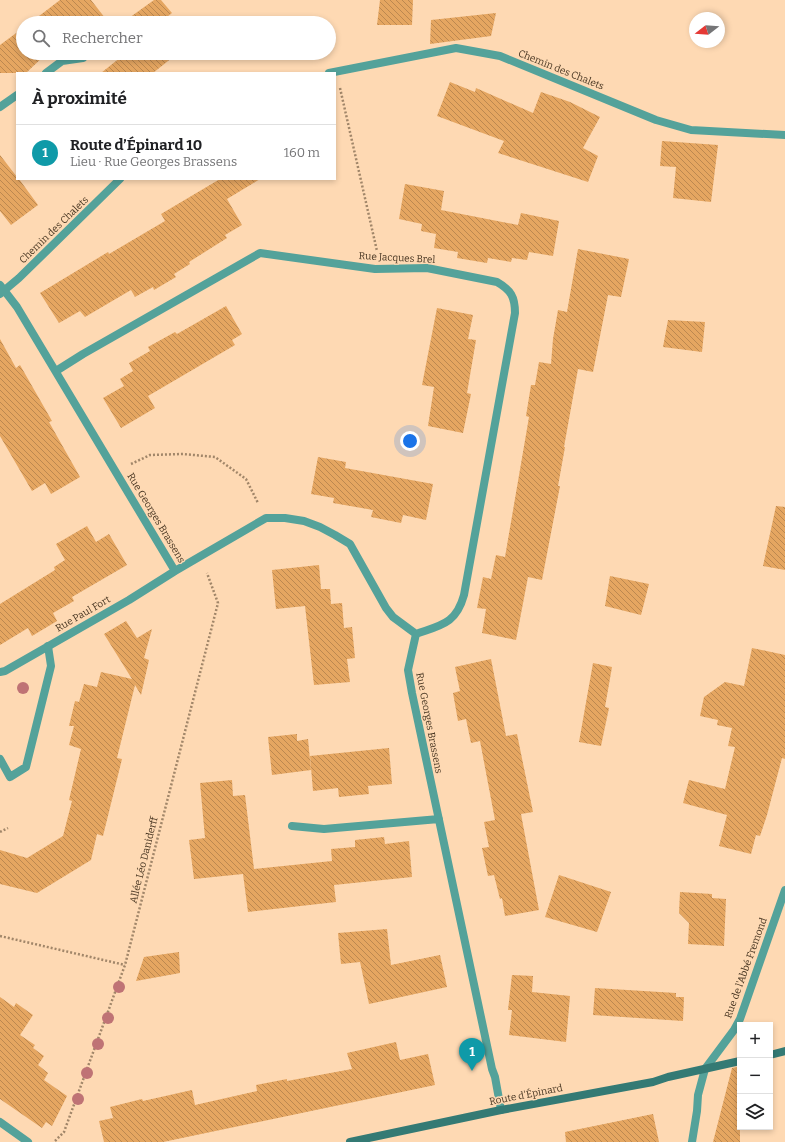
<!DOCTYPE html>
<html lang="fr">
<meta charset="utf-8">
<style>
:root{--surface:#fff;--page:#f6f6f6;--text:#202124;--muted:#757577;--line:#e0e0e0;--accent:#ea580c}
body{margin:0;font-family:Bitter,serif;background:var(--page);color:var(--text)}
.controls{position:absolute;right:12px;bottom:12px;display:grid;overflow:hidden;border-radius:0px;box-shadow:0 2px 6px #0003}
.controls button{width:36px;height:36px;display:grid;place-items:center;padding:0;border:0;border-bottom:1px solid var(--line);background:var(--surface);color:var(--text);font:20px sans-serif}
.compass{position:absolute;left:689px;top:12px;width:36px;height:36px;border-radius:50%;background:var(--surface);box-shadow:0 2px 6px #0003;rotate:253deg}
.you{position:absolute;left:410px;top:441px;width:14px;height:14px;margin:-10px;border:3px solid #fff;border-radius:50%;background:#1a73e8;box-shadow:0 0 0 6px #1a73e833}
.badge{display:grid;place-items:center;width:26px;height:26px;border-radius:50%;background:var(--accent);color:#fff;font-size:13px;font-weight:700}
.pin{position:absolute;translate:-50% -33px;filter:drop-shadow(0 1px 2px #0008)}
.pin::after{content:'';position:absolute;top:21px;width:14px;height:12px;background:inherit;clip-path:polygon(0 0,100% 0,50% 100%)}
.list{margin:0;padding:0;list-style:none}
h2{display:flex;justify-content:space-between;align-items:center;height:52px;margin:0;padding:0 16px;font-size:17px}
h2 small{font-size:13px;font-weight:400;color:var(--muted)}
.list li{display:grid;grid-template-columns:26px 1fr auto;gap:12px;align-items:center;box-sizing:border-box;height:56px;padding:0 16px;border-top:1px solid var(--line)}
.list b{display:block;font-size:15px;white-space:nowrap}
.list p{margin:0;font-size:13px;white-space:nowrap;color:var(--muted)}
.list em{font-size:13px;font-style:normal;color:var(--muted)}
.icon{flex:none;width:22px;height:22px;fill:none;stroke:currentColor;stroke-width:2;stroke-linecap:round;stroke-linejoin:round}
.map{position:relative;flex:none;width:785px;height:1142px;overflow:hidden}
.search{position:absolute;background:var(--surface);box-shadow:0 2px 6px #0003;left:16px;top:16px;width:320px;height:44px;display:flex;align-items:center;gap:10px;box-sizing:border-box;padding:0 14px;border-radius:22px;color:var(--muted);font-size:15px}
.panel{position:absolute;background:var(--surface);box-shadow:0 2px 6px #0003;left:16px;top:72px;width:320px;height:108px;border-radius:0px}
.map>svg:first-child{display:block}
.building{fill:url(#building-back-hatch)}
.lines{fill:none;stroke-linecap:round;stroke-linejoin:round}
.path{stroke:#a18669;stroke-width:2.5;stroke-dasharray:2 2;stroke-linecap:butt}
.service{stroke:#54a29a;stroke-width:8}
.minor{stroke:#54a29a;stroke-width:8}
.secondary{stroke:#347a74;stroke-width:8}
.tree{fill:#bf7375}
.labels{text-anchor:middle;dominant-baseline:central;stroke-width:3;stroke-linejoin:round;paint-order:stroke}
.street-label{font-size:10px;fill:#493723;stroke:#fed9b3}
</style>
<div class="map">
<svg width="785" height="1142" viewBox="0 0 785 1142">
<defs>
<pattern id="building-back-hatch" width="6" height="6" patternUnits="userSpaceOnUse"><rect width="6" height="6" fill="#e5a661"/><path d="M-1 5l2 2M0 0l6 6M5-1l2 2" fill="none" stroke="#bc8850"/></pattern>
</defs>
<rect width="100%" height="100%" fill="#fed9b3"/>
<path class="building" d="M60,0H91L109,23H30Z
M154,0H161L172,13L159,23H122Z
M380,0H413L412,25H377Z
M496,13L491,36L430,44L431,20Z
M23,28V53H47L26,73H0V45Z
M126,53H178L153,73H101Z
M450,82L475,92L476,88L533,113L541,92L570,102L600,117L583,148L598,156L588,182L498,153L504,141L437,116Z
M662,141L718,145L711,202L673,198L676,167L660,166Z
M0,155L17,177V179H19L38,205L11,225L0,211Z
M220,179H260L227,199L242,225L225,235L227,238L189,262L190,264L174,274L176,277L154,290L153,287L135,297L131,290L85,317L80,311L59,323L40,293L108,252L109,254L165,221L161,214Z
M405,184L444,191L441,210L518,225L521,213L559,221L553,256L529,252L527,260L512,258L511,262L488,258L487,263L457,258L458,252L434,248L436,234L421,231L422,224L399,219Z
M578,249L629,259L621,297L608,295L593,372L578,369L564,447H565L558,486H560L542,580L528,577L516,640L482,633L486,609L477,608L483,577L491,579L496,555L505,557L529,417L526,416L531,385H535L539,362L551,364L553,339L558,310L567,312Z
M226,306L242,334L232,340L235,345L148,396L155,408L121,428L103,398L124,386L120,379L133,371L129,363L150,351L148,347L175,332L177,334Z
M437,308L473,315L468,339L476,340L467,393L471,394L463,433L428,426L434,387L422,385Z
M668,320L705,322L702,352L663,347Z
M0,339L16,368L20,365L52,421L49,422L80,477L51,494L45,483L32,491L0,436Z
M318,457L346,462L345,468L433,484L426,520L403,515L401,523L371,517L373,510L333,503L334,498L311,494Z
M776,506L785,507V570L763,566Z
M87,526L96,542L109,534L127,565L72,597L74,601L53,613L57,621L32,636L28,628L0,645V604L55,570L54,567L65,560L56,544Z
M319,565L321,589H330L331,604L342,603L344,628L352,627L355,658L347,659L350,682L314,685L305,606L276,609L272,570Z
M610,576L649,584L641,615L605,606Z
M126,621L137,638L152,629L144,658L149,660L141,695L135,685L117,758L122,759L103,836L97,834L91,860L37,893L0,884V850L27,858L63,836L72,801L69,800L81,749L69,745L74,726H69L75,701L79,702L84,684L97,687L101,672L132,679L104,634Z
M752,648L785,655V759L782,758L767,815L760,836L756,835L751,854L719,846L727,815L683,803L689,780L725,789L735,747L728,746L732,728L717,725L718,720L700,716L704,697L725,682L744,686Z
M491,659L506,736L517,734L533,812L521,814L539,910L505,916L502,898L500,899L494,875L488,876L482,848L489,847L484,822L495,820L480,741L471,743L466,719L458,721L453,693L460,691L455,667Z
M593,663L612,667L605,707L609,708L601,746L579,742Z
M297,734V741L308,739L311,770L272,775L268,737Z
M389,748L392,784L368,786L369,794L339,797L338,788L313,791L310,756Z
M232,780L233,796L245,795L254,869L332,861L331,849L355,847V840L384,837L385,844L409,841L412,877L334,885L336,902L248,912L243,874L194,879L189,840L205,838L200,783Z
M559,875L611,892L597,932L545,917Z
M680,892L712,894V898L726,899L724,946L688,944L689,923L679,913Z
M387,929L391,965L440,955L447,987L369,1004L360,962L341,964L338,933Z
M179,952L180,973L136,981L144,957Z
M512,975L533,976L532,992L570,996L566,1042L509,1035L512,1010H508Z
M595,988L676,993V997H684L683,1021L593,1015Z
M0,997L14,1007L16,1003L33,1015L20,1035L35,1045L33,1048L44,1056L38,1065L48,1073L44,1080L67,1096L52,1126L46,1122L42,1128L0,1099Z
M396,1042L400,1060L428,1054L435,1085L163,1142H104L99,1121L113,1118L110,1107L142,1099L143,1101L192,1090L195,1105L257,1091L256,1085L287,1079V1081L352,1069L347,1053Z
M737,1067L740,1068V1142H713L732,1068Z
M653,1114L659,1142H566L565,1132Z"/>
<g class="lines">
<path class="path" d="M340,88L377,251
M131,464L150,455L183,454L215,457L246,479L258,503
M0,832L8,828
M0,936L125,965
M55,1141L64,1132L125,965L218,603L207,573"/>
<path class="service" d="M46,73L62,61L83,58
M0,107L17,95
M0,759L10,777L26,767L51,666L48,646"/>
<path class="minor" d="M329,73L456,48L500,56L656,120L691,130L785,135
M0,285L17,307L175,571L266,518H285L304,521L320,527L335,535L350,544L386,608L393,617L416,634L408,670L412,693L492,1069L495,1077L501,1110
M0,294L19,278L120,179
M56,371L83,354L260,253L375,269L427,268L497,282C511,290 515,297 515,313L464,595C456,624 441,625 416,634
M0,672L5,671L129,600L175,571
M292,826L324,829L439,819
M0,1122L28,1142
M692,1142L697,1111L698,1095L705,1069L734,1030L740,1019L785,890"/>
<path class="secondary" d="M770,1055L785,1051
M350,1142L501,1110L653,1082L668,1077L740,1061"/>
</g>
<g class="tree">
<circle cx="23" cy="688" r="6"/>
<circle cx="119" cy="987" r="6"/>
<circle cx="108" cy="1018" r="6"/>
<circle cx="98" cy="1044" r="6"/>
<circle cx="87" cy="1073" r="6"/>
<circle cx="78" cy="1099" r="6"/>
</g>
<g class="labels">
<g class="street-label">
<text transform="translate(561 70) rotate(22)">Chemin des Chalets</text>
<text transform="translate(54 230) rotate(-44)">Chemin des Chalets</text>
<text transform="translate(397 258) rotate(3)">Rue Jacques Brel</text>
<text transform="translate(156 518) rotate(59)">Rue Georges Brassens</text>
<text transform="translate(83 614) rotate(-30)">Rue Paul Fort</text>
<text transform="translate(429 723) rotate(79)">Rue Georges Brassens</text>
<text transform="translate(144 860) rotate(-76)">Allée Léo Daniderff</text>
<text transform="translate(746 968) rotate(-70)">Rue de l'Abbé Fremond</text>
<text transform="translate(526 1095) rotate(-11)">Route d'Épinard</text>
</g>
</g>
</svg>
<div class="controls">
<button>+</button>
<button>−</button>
<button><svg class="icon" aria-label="layers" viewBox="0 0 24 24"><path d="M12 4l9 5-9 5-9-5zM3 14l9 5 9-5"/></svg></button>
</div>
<svg class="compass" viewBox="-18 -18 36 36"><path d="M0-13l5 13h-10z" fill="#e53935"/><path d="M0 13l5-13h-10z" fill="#757577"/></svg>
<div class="you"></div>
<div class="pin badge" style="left:472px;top:1071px;background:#0f9aa8">1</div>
<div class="search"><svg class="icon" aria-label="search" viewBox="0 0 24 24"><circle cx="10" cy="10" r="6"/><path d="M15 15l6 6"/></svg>Rechercher</div>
<section class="panel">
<h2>À proximité<small></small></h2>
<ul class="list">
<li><span class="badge" style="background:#0f9aa8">1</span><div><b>Route d’Épinard 10</b><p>Lieu · Rue Georges Brassens</p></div><em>160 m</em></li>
</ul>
</section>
</div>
